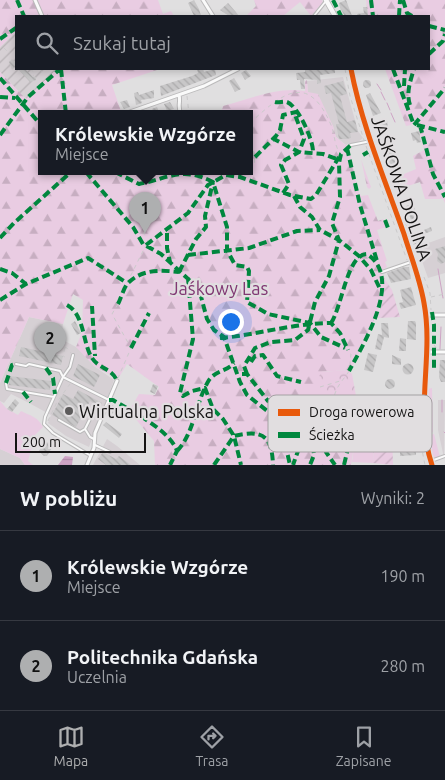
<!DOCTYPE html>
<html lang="pl">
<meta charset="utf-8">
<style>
:root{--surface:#171b24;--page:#242831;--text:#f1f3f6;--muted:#9ea1a6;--line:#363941;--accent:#aeafb0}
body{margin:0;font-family:Ubuntu,sans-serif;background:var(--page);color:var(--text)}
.scale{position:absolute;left:15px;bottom:12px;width:131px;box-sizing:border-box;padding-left:5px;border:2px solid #151414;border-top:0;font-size:14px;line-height:18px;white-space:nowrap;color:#151414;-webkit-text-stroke:4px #e1dee0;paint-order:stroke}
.you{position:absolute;left:230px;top:321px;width:18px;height:18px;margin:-12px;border:4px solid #fff;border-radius:50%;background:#1a73e8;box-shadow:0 0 0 8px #1a73e833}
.badge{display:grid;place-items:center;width:32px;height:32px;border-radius:50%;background:var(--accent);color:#111;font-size:16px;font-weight:700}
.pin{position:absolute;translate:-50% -41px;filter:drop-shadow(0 1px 2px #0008)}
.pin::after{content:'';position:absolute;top:26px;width:18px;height:15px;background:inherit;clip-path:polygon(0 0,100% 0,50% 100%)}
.popup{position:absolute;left:38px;top:110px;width:215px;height:65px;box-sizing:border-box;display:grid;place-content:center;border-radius:0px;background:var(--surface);filter:drop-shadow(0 1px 4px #0005);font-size:16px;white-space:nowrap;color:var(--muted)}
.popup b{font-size:19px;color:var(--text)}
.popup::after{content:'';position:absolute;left:50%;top:100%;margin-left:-10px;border:10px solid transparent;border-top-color:var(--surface)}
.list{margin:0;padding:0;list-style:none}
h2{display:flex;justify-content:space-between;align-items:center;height:65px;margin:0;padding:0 20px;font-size:21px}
h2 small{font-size:16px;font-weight:400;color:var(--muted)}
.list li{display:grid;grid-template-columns:32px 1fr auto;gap:15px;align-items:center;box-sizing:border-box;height:90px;padding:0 20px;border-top:1px solid var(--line)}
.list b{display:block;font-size:19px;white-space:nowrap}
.list p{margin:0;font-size:16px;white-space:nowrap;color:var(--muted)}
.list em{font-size:16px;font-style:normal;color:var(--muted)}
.icon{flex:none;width:28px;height:28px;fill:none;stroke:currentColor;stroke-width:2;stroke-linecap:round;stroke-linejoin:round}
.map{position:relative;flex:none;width:445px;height:465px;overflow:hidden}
.search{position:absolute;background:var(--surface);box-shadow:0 2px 8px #0003;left:15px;right:15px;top:15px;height:55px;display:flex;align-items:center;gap:12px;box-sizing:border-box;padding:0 18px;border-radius:0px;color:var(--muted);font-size:19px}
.sheet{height:245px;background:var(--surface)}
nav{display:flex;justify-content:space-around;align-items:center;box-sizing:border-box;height:70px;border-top:1px solid var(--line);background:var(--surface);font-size:14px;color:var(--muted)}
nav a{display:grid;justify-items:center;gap:2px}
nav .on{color:var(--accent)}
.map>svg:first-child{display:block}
.built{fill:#d6d0d4}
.industrial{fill:url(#industrial-furrows)}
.grass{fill:#e9cce2}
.forest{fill:url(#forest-firs)}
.park{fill:url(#park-crowns)}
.garden{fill:url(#garden-furrows)}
.water{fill:url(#water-rules)}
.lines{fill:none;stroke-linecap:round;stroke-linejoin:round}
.stream{stroke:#cea4c5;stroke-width:1}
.building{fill:url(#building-back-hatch)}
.service-casing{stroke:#bbbabb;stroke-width:4}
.minor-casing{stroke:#bbbabb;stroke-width:5}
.tertiary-casing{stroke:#bbbabb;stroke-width:6}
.path{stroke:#cbcacb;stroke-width:1;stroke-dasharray:4 4;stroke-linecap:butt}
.service{stroke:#fafafa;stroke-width:2}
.minor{stroke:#fafafa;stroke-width:3}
.tertiary{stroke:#fafafa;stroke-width:4.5}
.quiet{stroke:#00873e;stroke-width:4;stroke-dasharray:8 4;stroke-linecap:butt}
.cycleway-casing{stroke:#e1dee0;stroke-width:8}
.cycleway{stroke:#e8590c;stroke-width:5}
.poi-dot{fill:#5c5b5b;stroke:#e1dee0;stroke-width:2}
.labels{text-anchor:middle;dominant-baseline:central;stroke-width:4.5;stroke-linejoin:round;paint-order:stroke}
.street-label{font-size:18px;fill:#151414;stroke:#e1dee0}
.park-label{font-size:18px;fill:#803873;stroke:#e1dee0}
.poi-label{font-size:18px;fill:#151414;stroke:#e1dee0;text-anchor:start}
.key{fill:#e1dee0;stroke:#a4a1a3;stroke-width:1}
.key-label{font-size:14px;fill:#151414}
</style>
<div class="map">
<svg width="445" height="465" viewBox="0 0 445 465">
<defs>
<pattern id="industrial-furrows" width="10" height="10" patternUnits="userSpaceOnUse" patternTransform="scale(1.25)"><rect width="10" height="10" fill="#d6d0d4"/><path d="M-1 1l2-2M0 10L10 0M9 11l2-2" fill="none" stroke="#b7b2b5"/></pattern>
<pattern id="forest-firs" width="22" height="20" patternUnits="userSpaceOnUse" patternTransform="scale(1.25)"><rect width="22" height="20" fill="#e9cce2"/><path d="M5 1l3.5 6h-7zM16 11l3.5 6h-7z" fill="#c7aec1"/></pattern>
<pattern id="park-crowns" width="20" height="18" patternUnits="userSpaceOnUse" patternTransform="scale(1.25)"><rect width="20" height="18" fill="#e9cce2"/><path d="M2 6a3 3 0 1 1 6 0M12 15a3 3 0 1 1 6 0" fill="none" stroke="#c7aec1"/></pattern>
<pattern id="garden-furrows" width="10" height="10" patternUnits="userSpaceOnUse" patternTransform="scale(1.25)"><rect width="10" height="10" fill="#e9cce2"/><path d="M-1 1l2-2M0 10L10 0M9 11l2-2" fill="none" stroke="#c7aec1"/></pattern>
<pattern id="water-rules" width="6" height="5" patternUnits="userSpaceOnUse" patternTransform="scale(1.25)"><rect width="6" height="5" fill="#cea4c5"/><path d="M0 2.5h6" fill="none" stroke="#b08ca8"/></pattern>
<pattern id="building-back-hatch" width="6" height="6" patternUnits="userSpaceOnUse" patternTransform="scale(1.25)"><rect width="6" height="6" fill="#c8c7c8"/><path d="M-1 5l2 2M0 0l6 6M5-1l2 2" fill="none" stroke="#abaaab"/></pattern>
</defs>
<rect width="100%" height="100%" fill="#e0dfe0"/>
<path class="built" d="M343,77L358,131L363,138L358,142L346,145L336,137L333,126L308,92L307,81Z
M445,237V273L428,278L417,247Z
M29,317L63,324L61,339L78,348L94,366L114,380L89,447L66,436L48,423L51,415L29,403L11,394L4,403L0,401V383Z
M438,400H445L444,458L438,430Z
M107,439L117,446L140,465H93Z
M0,449L20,458L25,465H0Z"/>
<path class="industrial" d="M16,32V69H57L26,99L0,72V47Z"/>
<path class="grass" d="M432,388L433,432H431L428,419V389Z
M0,401L6,408L18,415L21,411C31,416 38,417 43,427L35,435L28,461L33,465H25L20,458L0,449Z
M374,433L373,463L352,462L356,434Z
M434,434L440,457L435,458L432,454L429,436Z"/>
<path class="forest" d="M0,0H158L163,14L171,11L174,16H16V32L0,47Z
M254,0H322L323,2L311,16L300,2L283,16H246L256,6Z
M366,0H445V203L443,199H425L420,182L396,190L392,179L416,169L413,156L424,150L416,119L411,125L406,126L385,69H429V16H368Z
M57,69H160L112,85L122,114H41V172H249V114H221L223,106C250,99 278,86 305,91V81L307,80L308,92L318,94L333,126L336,137L349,148L358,190L361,196L368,195L378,221L383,219L386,227L377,230L387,261L385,262L387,267L382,270L383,300L354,364L348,370L321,372L334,406L349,423L352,434H356L351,465H155L154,441L129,411L139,394L155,395L159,387L127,364L118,379L94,366L76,347L82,332L83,300L73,294L63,324L29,317L0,383V72L26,99Z
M361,159L371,187L369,189L367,187Z"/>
<path class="park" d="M348,370L352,374L363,434H352C349,414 329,403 312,393L321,372Z"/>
<path class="garden" d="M383,276L392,290L400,317L377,318L383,300Z
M392,432L393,465L373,463L374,433Z"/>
<path class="water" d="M65,456L73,457L72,465H58Z"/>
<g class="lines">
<path class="stream" d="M377,84L381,90
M381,92L385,100
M387,103L390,110
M391,113L395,122
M438,269L443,298
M440,349L441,327
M442,400V412
M444,432L445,433"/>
</g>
<path class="building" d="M194,0L199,9L201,16H194L188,3Z
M346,0L352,16H345L340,8L339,3Z
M228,3L235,11L239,16H229L220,10Z
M363,7H367L368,16H357V14L364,13Z
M12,59L14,61L16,59V66L12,70L9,62Z
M18,69H25L33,77H36V80L30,82Z
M197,69H203L204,72L215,69L216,75L161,96L160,86L192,76L198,73Z
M305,69H335V73L320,75L321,83L317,84V80L304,79L305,89H301L300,80H297L296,73L305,72Z
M246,70L251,76L245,80L241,73Z
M234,78L241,89L235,92L229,81Z
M363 84a4 4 0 1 1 8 0a4 4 0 1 1-8 0Z
M343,81L347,94L340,96L347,122L355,120L358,132L350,133L351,138L346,139H339L336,124H339L331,93L326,94L324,86Z
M154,90V98L141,100L142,103L136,105L134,93L138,92L139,95Z
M370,93L381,113L373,116L366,95Z
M127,100L130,107L124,109L120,102Z
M170,102L174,109L167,111L164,104Z
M157,107L160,114H145L153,111L152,109Z
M387,120L388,129L378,132L376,124Z
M419,131L421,142L417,143L416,140L413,141L411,133Z
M391,148L399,172L392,174L385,150Z
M413,204L418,217L411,220L406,206Z
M431,227L432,231L421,235L423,241L413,245L415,242L412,235Z
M445,246V262L441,264L437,261L438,254L435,249Z
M404,267H409L411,279L391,283L387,273Z
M411,287L416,305L401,309L399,303L403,302L400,290Z
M75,321L81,333L77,335L71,324Z
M408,321H415L416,323V340L407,339Z
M381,323H388L389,338L384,337L381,350L375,349L378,334L382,335Z
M400,338L406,339V351H399Z
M21,347L63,356L61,365L19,356Z
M368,353L377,355L373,372L364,370Z
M392,355L401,359V365L392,364Z
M440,360H445V382H441L439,377Z
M402.5 369a5.5 5.5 0 1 1 11 0a5.5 5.5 0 1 1-11 0Z
M78,364L100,375L94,387L73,376Z
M9,376L51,381L50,390L9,385Z
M385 384a5 5 0 1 1 10 0a5 5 0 1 1-10 0Z
M153,384L158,386L155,394L150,392Z
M78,390L102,403L100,407L90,401L76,427L52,415L63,394L73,399Z
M394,398V409H386L383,399Z
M15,399L19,403L12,412L7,409Z
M111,404L117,409L110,416L107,414Z
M391,419L404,422V424L396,425V428H384V421Z
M106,422L122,434L119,438L103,425Z
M403.5 438a4.5 4.5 0 1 1 9 0a4.5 4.5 0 1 1-9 0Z
M45,441L53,446L47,456H44L39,451Z
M400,445H404V449L416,448V455L400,456Z
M103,452L116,459L119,456L131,465H106L98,459Z"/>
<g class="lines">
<defs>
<path id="service" d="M314,16L326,1
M351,145L371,141
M382,272L411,262
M16,364L26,366L29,364L60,371L63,377L70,367L73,355
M6,383L7,389L54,397
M59,420L80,432L85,429
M94,439L90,437L85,429L96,407
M95,445L110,452
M91,456L53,433L44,424L45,417L63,377L109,400
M431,461L445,456"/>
<path id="minor" d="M35,0L42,16
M203,0L213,16
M179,95C181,102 177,107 181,114
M127,113L204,86L238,69
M426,315H445
M427,352H445
M87,465L94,448L95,433L117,381"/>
<path id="tertiary" d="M326,0L335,16
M351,69C362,126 385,180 404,234C411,257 420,279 424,303C434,356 414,413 432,465"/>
</defs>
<use href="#service" class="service-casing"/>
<use href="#minor" class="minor-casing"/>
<use href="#tertiary" class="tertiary-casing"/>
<path class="path" d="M4,48L9,53L10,52
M30,69L34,72L33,77
M39,69L44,74
M345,69L350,96L364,140
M187,96L189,114
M366,146L407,260
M249,168L254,165C257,150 245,137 251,122C282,94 308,71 331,125C335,134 334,147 341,154
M226,175L233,172
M405,222L408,230
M166,231L167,233
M145,233L144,232V234L148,235
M147,240L148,241
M424,277L430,293L431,310
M127,283L146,245
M431,297L445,294
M118,304L112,314L131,348L118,378
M57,345L67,348L71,353
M434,345L437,349
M65,348L63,356L65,357
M345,348L351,354L350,364
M349,371C345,378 339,383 336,391C327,410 354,414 354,439
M320,387L340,381
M48,421L57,402L70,384
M420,421L419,435L425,465"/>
<use href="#service" class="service"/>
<use href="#minor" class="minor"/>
<use href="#tertiary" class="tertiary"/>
<path class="quiet" d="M17,0L24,16
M333,0L341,16
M371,0L373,16
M403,0L407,13L412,16
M399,16L400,0
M429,26L445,30
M0,39L16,28
M429,54L443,41L445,34
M61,69L66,114
M393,69L414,125
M0,78L41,125
M404,86L405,69
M0,97L15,98
M275,102C279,103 283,101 287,102C298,106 314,141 313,153
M410,105C406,93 410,82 414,69
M414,125L445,88
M417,125L445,132
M420,125L433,174L445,197
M0,135L28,97L60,69
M272,138L299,152L323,154L337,159
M347,148L360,205L377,261
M363,155L368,152
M255,157L276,136L280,130L283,115L296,112
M86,172L133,227L143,244L161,254L199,289L207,319L214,330L224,337L240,382L247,395L280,421L290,465
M115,172L139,184C170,178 182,166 213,182L227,227V250L235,265L247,267L249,271L247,302L268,314L310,323L321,337L345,348
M283,193L289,184L281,165L285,160L299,152L304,139L294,112
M294,196L300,207L312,217L320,230L339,240L359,256L371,270L381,291
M385,220L388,228
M167,233V248L170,262
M0,238L14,223L71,172
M146,245L188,213L208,185L226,175L240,177L290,195L311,199L316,195L339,157
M188,255L249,248L297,231L320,230
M0,269L12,273L26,284L88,258L127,283
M179,272L196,239L206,227L205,216L213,182
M188,278L193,339L180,393L183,396L192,391L205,388L213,409L223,419L234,436L241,465
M0,300L26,284
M118,304C121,298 124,287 128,283C142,269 161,270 179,272
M67,305C85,315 82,342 92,358C99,369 112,368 117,381
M92,306L95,356
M432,312L434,325V370
M331,323C342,307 347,254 367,254C404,278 364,343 349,371
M220,338C257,335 294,323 331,323L340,333L348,350
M131,348L149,313
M251,362L255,356L263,355L277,376L301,382
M46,368L53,378L55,394
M242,374H247L268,401L299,419L303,430L322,437L326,442V452L335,465
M247,374L244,366L255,348L271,342L295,340L308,330L315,302L329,276L339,240L332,223L340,197L339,163L341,154L351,145
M6,383L12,365L16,364
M23,392L31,402
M109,400H113C131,411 170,430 177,451L170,465
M278,416L290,421L293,434
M285,427L298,451L293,465
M291,435L307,441L313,446L314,455L310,465
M177,451C195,432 195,403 209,380C215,371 227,371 234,363
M214,465L234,436C263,429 272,436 273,465
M344,465L350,440V421"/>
<defs>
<path id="cycleway" d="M351,69C362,126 385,180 404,234C411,257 420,279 424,303C434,356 414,413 432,465"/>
</defs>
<use href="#cycleway" class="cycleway-casing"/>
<use href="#cycleway" class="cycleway"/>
</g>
<circle class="poi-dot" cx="69" cy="411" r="5"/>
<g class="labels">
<g class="street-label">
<text transform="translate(402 188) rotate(71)">JAŚKOWA DOLINA</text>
</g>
<g class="park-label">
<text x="219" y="288">Jaśkowy Las</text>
</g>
<g class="poi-label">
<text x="79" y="411">Wirtualna Polska</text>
</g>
</g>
<rect x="268" y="395" width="164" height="57" rx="8" class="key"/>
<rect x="278" y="409" width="22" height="7" fill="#e8590c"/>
<rect x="278" y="432" width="22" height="6" fill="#00873e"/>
<g class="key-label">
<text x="309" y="417">Droga rowerowa</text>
<text x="309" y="440">Ścieżka</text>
</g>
</svg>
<div class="scale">200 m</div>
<div class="you"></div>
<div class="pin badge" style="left:145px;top:233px">1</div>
<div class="popup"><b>Królewskie Wzgórze</b>Miejsce</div>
<div class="pin badge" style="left:50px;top:363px">2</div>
<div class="search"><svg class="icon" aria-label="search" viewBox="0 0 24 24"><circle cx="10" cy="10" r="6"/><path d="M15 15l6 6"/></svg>Szukaj tutaj</div>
</div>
<section class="sheet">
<h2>W pobliżu<small>Wyniki: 2</small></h2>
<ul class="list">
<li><span class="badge">1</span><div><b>Królewskie Wzgórze</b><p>Miejsce</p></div><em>190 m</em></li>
<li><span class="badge">2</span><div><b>Politechnika Gdańska</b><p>Uczelnia</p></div><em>280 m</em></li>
</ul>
</section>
<nav>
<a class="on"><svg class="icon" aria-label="map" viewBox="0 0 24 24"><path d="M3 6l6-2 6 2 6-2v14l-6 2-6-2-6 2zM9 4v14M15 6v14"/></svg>Mapa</a>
<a><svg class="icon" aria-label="directions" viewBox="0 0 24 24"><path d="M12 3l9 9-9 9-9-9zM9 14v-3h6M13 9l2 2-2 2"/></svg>Trasa</a>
<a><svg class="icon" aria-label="saved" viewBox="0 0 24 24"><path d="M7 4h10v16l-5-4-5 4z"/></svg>Zapisane</a>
</nav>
